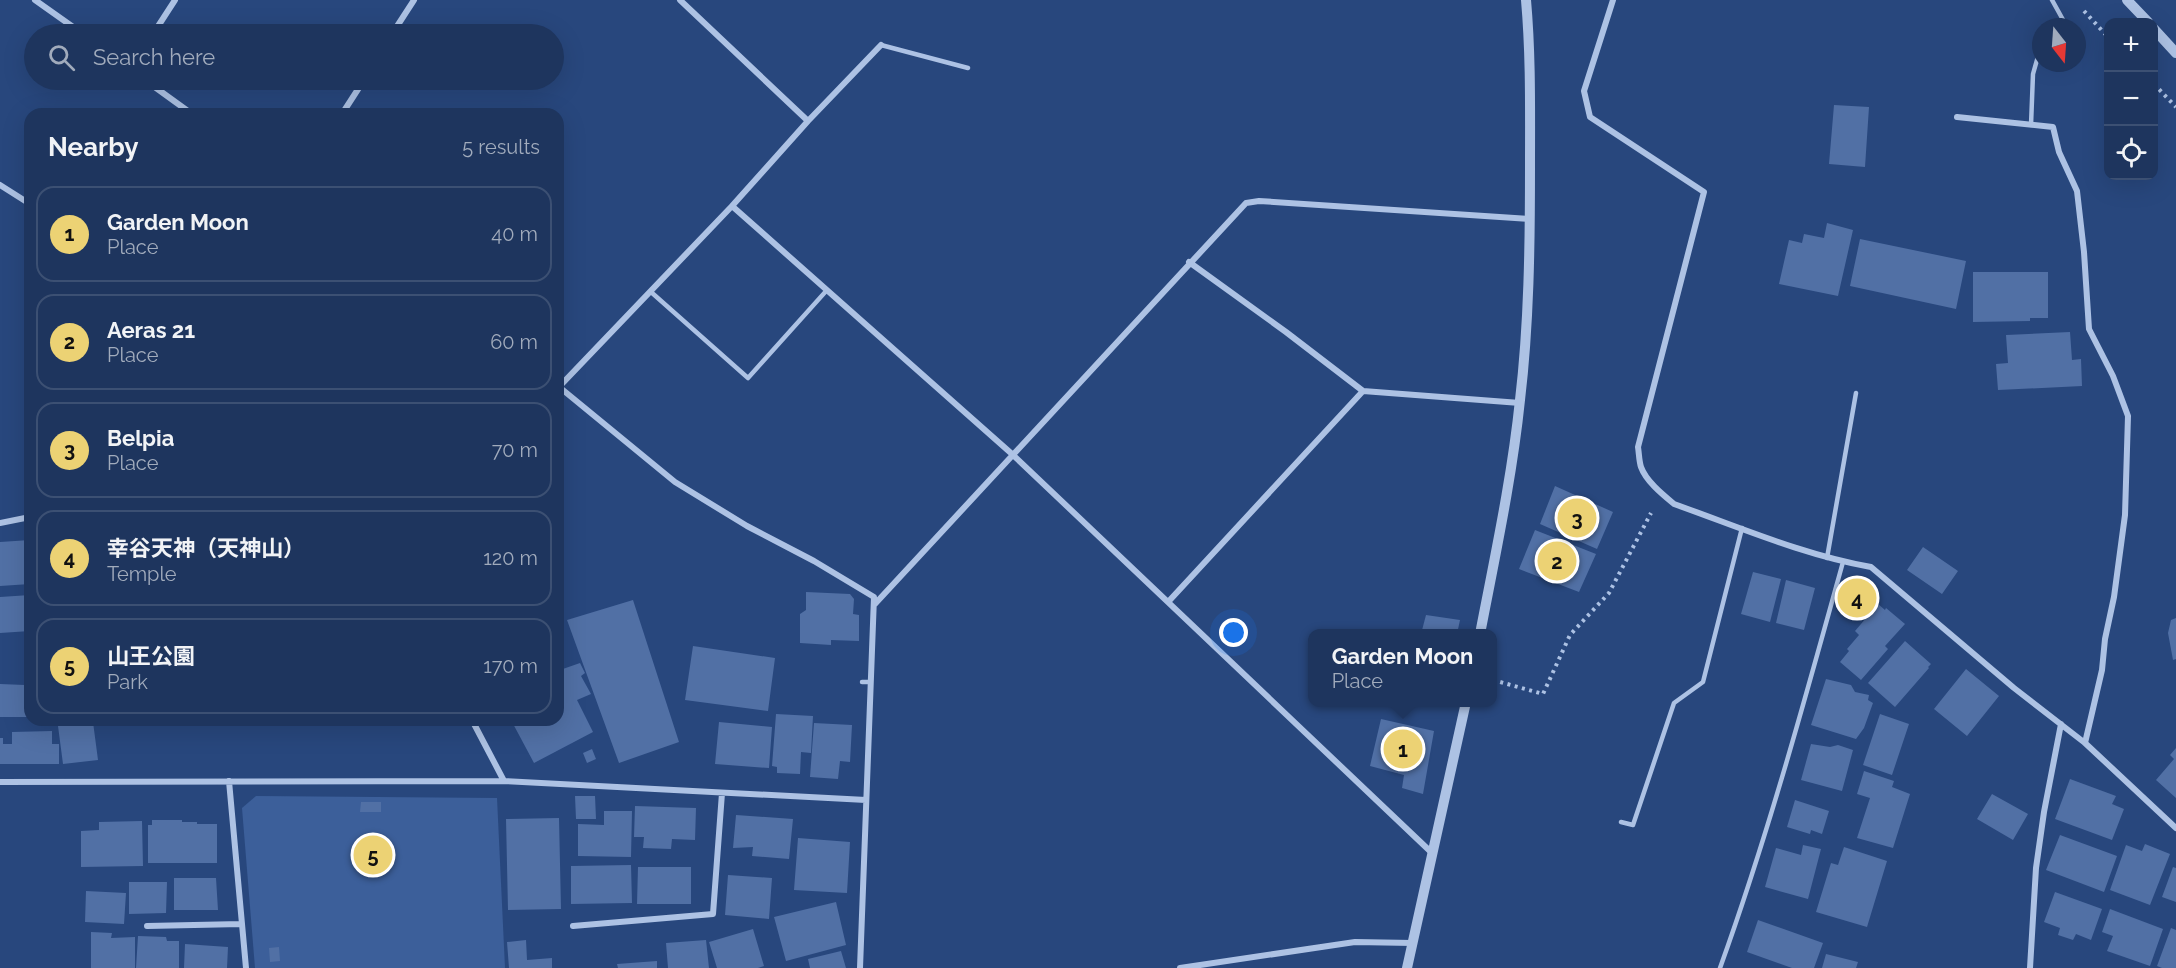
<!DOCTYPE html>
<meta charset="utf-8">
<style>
:root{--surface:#1e355e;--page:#263d64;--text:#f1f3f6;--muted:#a1abbc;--line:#3c5073;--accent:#ecd274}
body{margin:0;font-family:Raleway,"Noto Sans JP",sans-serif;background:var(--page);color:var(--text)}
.controls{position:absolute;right:18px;top:18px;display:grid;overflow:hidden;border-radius:12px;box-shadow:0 6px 24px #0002}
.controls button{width:54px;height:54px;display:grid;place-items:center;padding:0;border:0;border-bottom:2px solid var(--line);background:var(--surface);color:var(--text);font:30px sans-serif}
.compass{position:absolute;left:2032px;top:18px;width:54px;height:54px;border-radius:50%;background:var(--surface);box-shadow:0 6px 24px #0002;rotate:163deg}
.you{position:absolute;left:1234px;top:633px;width:21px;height:21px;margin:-15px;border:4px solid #fff;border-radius:50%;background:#1a73e8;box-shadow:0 0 0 9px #1a73e833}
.badge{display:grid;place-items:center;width:39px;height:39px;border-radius:50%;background:var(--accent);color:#111;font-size:20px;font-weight:700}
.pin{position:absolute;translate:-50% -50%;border:3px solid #fff;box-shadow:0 2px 6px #0006}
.popup{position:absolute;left:1308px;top:629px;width:189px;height:78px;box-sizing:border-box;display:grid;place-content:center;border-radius:12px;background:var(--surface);filter:drop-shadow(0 2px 4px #0005);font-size:20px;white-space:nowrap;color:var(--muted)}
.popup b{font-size:22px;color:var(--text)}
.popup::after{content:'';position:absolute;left:50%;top:100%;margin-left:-12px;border:12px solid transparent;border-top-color:var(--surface)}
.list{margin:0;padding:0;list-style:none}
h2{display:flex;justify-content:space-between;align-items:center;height:78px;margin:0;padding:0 24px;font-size:26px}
h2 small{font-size:20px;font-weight:400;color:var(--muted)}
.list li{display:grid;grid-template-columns:39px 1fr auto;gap:18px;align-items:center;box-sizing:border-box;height:96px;margin:0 12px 12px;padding:0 12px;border:2px solid var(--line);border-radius:18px}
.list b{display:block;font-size:22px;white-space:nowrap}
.list p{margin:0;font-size:20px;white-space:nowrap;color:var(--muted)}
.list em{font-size:20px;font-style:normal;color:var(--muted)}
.icon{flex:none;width:33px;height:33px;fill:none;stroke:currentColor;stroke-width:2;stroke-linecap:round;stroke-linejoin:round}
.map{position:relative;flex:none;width:2176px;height:968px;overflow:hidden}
.search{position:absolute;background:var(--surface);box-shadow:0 6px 24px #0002;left:24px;top:24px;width:540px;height:66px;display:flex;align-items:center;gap:15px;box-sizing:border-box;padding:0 21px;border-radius:33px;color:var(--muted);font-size:22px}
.panel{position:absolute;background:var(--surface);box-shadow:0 6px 24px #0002;left:24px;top:108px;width:540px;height:618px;border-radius:18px}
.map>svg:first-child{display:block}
.green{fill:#3c5f9a}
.building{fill:#5170a5}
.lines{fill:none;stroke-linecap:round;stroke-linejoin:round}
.path{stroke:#adc2e4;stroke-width:4;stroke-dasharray:3 4.5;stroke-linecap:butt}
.service{stroke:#adc2e4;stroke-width:4.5}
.minor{stroke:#adc2e4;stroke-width:6}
.tertiary{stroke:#adc2e4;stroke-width:10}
</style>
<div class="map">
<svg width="2176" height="968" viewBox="0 0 2176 968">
<rect width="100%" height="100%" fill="#28477d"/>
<path class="green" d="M256,796L497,798L505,968H255L242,808Z"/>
<path class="building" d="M1834,105L1869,107L1865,167L1829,164Z
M1827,223L1853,230L1838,296L1779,284L1789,240L1802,243L1804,234L1824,238Z
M1860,239L1966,261L1956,309L1850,286Z
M1973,272H2048V318H2030V321L1973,322Z
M2070,332L2072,360L2081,359L2082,386L1998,390L1996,364L2008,363L2006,335Z
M1555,486L1613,512L1597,549L1540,524Z
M1535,530L1596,554L1579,592L1519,569Z
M30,540V584L0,586V542Z
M1923,547L1958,571L1942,594L1907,570Z
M1753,572L1781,579L1770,622L1741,614Z
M1786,580L1815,588L1804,630L1776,623Z
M806,592L850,594L854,599L853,614L859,615V641L831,640V645L800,643V614L806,610Z
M30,595V631L0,633V597Z
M633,600L679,742L619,763L567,620Z
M1878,604L1885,610L1886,608L1905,624L1885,646L1888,649L1861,680L1840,662L1849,651L1847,649L1859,635L1855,631Z
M1426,615L1460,620L1457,634H1421Z
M2176,618V659L2173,660L2168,633L2171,620Z
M1905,641L1931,664L1928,667L1929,668L1895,707L1868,683Z
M693,646L775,658L768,711L685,700Z
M580,663L585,673L581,676L591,694L577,700L593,732L534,763L511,720H558V665L560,670Z
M1966,669L1999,696L1967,736L1934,709Z
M25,678H30V717H0V684L25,685Z
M1826,679L1851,685L1855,692L1869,695L1868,700L1873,703L1864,728L1856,739L1811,725Z
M776,714L813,716L811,753L801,752L800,774L777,773V767L772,766Z
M1880,714L1909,724L1892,775L1863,765Z
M1381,719L1434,731L1423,794L1402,788L1404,775L1370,766Z
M93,722L98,760L63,764L58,726Z
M719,722L772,727L769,768L715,764Z
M814,723L852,725L850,762L840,761L838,779L810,777Z
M52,731V744H59V764H0V738H3V744H12V732Z
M1811,744L1830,747L1838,745L1853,750L1842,791L1801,780Z
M2176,748V798L2156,780L2174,759L2170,755Z
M592,749L596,759L587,763L583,753Z
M1864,771L1894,781L1892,787L1910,794L1893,848L1857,838L1870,798L1857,794Z
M2070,779L2116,796L2112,804L2124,809L2112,840L2055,819Z
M1992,794L2028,814L2013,840L1977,819Z
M575,796H595L596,819H576Z
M1795,800L1829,811L1822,834L1811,830L1810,834L1787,827Z
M361,802H381V812H360Z
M635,806L696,808L695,840L672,839L671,849L643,848L644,837H634Z
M604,811H632L631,857L578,856V824L604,825Z
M736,815L793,819L789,859L752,856L753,847L733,848Z
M559,818L561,909L508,910L506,819Z
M152,820H182V822H197V824H217V863H148V825H152Z
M142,821L143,866L81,867V831L99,830V822Z
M2060,835L2117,856L2104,892L2046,870Z
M798,838L850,842L847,893L794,890Z
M2145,844L2170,854L2150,905L2110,890L2126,845L2142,851Z
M1803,845L1821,849L1808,899L1765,887L1776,848L1801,855Z
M1844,847L1887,861L1867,927L1816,912L1831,863L1838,865Z
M631,865L632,903L571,904V866Z
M638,867H691V904H637Z
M2173,867L2176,868V902L2162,897Z
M728,875L772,878L769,919L725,915Z
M174,878H216L218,910H174Z
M129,882H167L166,913L129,914Z
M86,891L126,893L124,924L85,922Z
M2055,892L2102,909L2091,940L2076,934L2073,940L2058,935L2060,928L2044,922Z
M836,902L846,945L786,961L774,917Z
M2110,909L2163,929L2150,966L2107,951L2113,936L2102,932Z
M1758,920L1823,943L1814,968H1792L1747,952Z
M2171,928L2176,930V968H2162L2157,966Z
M753,929L764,966L758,968H717L709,942Z
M91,932L112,933L111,938L135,937V968H91Z
M138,936L166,937L167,941H179V968H136Z
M526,940L527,960L552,958V968H509L507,942Z
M706,940L709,968H668L666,943Z
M185,944L228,947L227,968H184Z
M279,947L280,961L270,962L269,948Z
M841,951L846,968H810L808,959Z
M1826,954L1858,962L1856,968H1822Z
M657,961V968H618L617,964Z"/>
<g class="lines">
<path class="path" d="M2084,11L2108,37
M2154,84L2176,107
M1493,680L1543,694L1570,635L1609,593L1651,513"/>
<path class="service" d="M2052,0L2067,27
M881,45L968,68
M2031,125L2033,74L2041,46
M651,292L748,378L827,290
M1827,558L1856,393
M862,682H870
M1621,822L1633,825L1674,703L1703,682L1742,528
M1720,968C1768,835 1805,699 1843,562"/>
<path class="minor" d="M35,0L83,34
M680,0L808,121
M1613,0L1584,91L1590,117L1704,192L1638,447C1639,453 1639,461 1641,467C1646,481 1662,494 1674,504C1739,527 1803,555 1871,567L2014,688L2085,743L2176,828
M153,34L175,0
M392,34L414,0
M145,80L192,114
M342,114L364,80
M1957,117L2053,127L2059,152L2077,191L2084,252L2089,329L2113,376L2128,416L2125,515L2114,597L2105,639L2102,670L2085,743
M0,185L30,204
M732,206L1012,454L1431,852
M1189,262L1286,332L1363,391L1520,403
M558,386L675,482L747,526L814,561L874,597L860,968
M558,388L732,206L808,121L881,45
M0,523L30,517
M1169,601L1363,391
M874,605L1246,203L1259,201L1530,219
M472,720L504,781
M229,781L246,968
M0,782L504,781L866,800
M147,926L241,924
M573,926L713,914L722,793
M1180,968L1355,942L1413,943
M2030,968L2036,868L2044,812L2061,724"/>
<path class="tertiary" d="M2127,0L2148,22
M2154,29L2176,53
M1480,634C1495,556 1512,478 1520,400C1529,324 1530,245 1530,168C1530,112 1531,56 1526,0
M1407,968L1466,702"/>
</g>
</svg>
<div class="controls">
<button>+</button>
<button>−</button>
<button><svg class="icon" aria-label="locate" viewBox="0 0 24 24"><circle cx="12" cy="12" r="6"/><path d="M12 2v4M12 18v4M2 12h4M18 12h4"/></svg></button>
</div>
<svg class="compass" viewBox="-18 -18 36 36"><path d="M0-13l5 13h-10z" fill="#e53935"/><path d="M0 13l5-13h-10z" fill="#a1abbc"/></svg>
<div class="you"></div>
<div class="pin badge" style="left:1403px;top:749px">1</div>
<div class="popup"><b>Garden Moon</b>Place</div>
<div class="pin badge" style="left:1557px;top:561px">2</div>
<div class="pin badge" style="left:1577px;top:518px">3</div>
<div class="pin badge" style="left:1857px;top:598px">4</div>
<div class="pin badge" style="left:373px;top:855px">5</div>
<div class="search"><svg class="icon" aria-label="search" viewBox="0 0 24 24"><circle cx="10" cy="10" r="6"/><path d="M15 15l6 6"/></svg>Search here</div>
<section class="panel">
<h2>Nearby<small>5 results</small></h2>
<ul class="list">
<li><span class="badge">1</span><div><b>Garden Moon</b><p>Place</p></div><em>40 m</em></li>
<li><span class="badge">2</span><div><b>Aeras 21</b><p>Place</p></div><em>60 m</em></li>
<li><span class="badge">3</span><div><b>Belpia</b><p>Place</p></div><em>70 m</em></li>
<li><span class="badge">4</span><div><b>幸谷天神（天神山）</b><p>Temple</p></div><em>120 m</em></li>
<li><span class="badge">5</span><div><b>山王公園</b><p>Park</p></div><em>170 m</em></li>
</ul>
</section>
</div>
